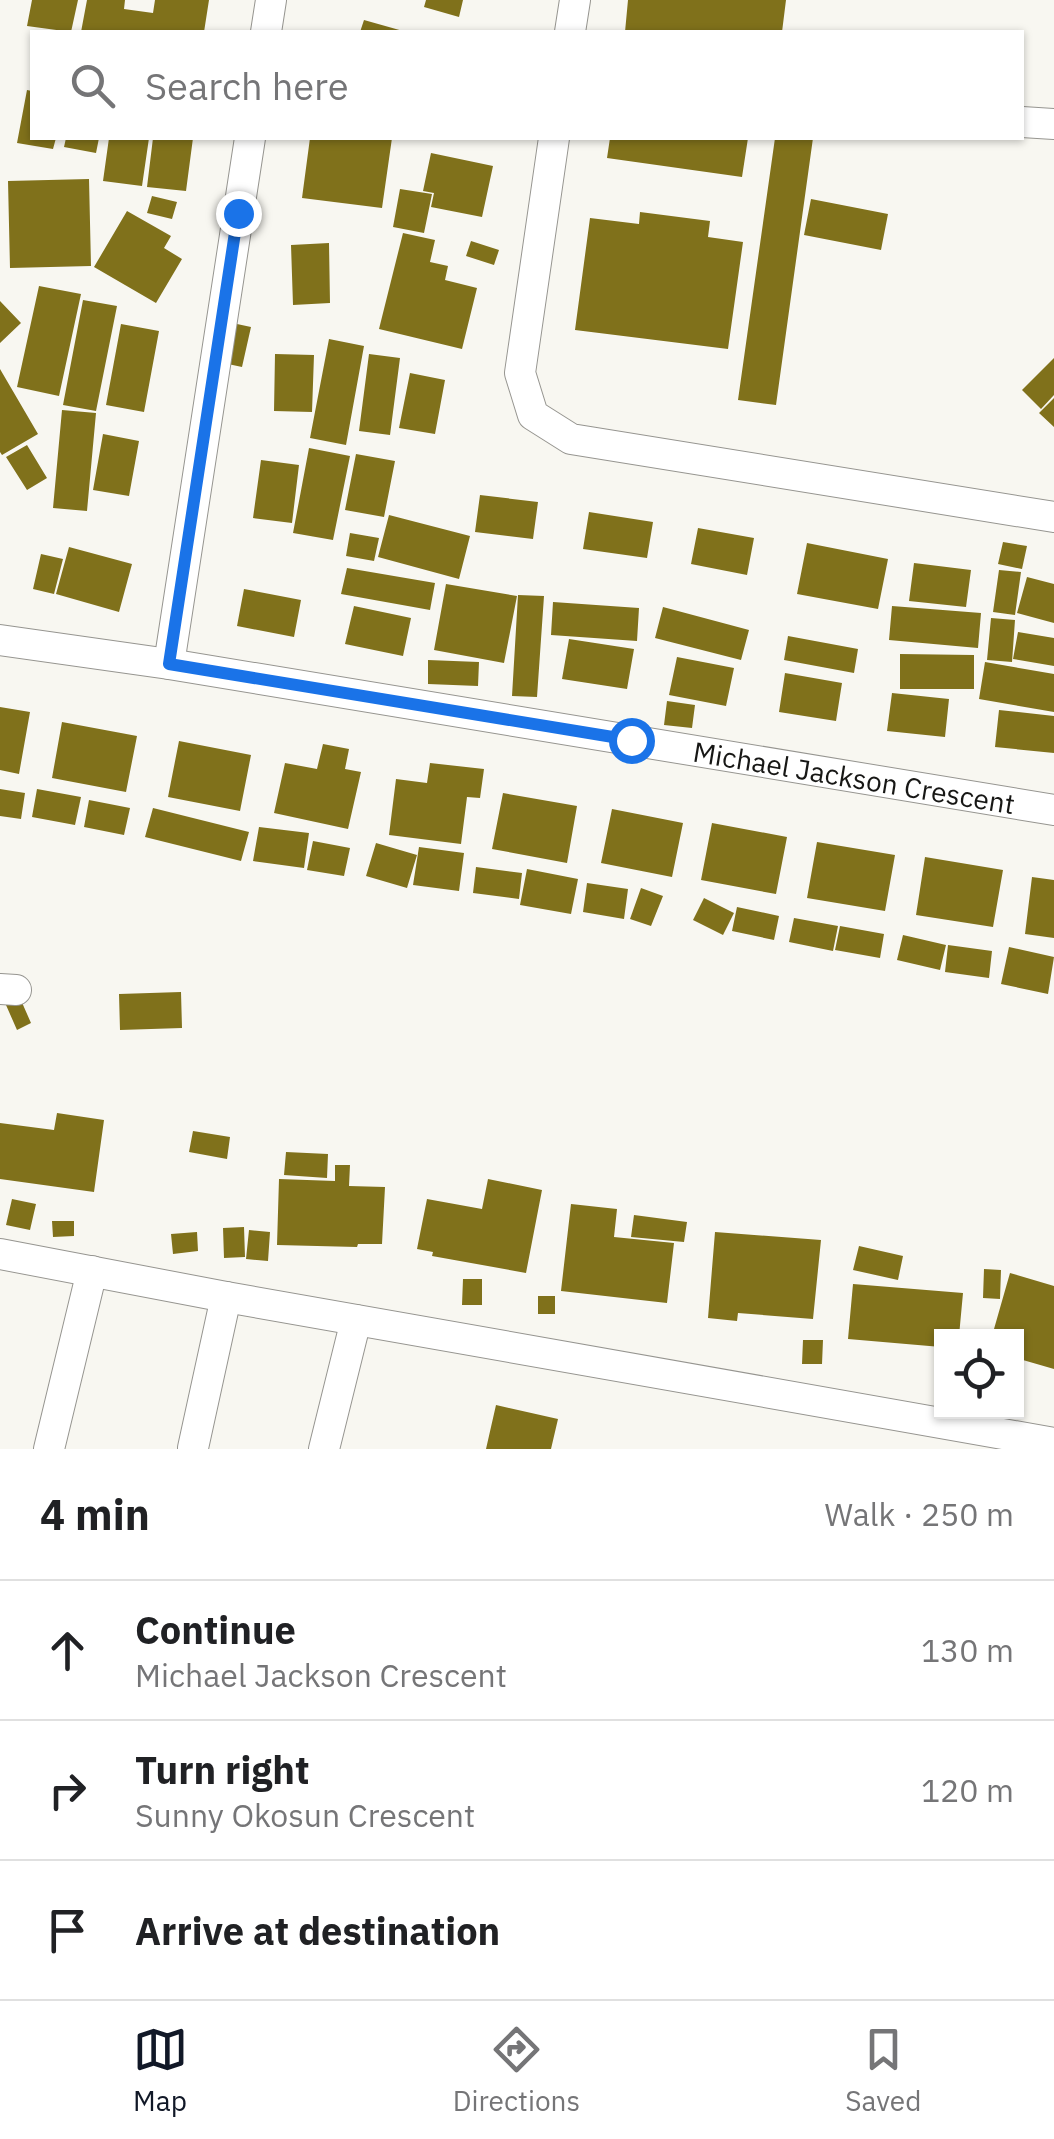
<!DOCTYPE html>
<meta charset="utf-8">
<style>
:root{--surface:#fff;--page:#f2f2f2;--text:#202124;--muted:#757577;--line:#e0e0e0;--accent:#111827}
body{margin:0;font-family:"IBM Plex Sans",sans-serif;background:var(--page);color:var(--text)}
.controls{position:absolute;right:30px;bottom:30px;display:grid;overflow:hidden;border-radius:0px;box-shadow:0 2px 8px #0004}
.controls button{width:90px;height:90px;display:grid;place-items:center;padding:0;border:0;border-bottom:2px solid var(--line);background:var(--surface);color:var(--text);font:50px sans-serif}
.stop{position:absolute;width:30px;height:30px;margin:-22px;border:8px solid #1a73e8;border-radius:50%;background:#fff}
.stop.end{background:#1a73e8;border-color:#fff;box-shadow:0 2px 10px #0008}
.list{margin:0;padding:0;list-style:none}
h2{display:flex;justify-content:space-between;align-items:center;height:130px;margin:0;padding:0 40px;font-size:42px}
h2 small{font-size:32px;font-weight:400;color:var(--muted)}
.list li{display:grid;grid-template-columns:65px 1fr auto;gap:30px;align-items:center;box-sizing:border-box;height:140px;padding:0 40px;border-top:2px solid var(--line)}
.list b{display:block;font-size:38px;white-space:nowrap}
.list p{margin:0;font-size:32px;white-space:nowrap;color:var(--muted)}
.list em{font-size:32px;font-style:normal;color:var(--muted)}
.icon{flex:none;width:55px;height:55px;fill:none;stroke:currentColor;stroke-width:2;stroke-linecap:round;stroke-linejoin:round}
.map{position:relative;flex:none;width:1054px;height:1449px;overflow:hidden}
.search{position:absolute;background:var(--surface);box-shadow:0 2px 8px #0004;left:30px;right:30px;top:30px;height:110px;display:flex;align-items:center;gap:25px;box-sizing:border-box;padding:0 35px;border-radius:0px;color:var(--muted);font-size:38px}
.sheet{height:550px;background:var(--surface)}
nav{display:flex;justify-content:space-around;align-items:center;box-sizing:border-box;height:140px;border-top:2px solid var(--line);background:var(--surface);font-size:28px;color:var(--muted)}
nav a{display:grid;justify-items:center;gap:5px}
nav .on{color:var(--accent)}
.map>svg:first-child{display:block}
.building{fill:#80711b}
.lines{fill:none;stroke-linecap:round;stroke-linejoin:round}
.minor-casing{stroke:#969590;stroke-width:32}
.minor{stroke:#fff;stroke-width:30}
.route{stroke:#1a73e8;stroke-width:12}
.labels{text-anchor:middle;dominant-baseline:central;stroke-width:10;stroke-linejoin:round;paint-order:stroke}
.street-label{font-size:28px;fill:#171715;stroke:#fff}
</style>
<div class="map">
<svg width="1054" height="1449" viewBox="0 0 1054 1449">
<rect width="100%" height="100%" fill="#f8f7f1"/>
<path class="building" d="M32,0H78L71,32L27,26Z
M87,0H125L124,9L153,13L155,0H209L204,32H81Z
M426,0H463L459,17L424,7Z
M628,0H786L782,32H625Z
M364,20L403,31V32H360Z
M27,90L32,91V138H56L53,149L17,143Z
M66,138H99L96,153L64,147Z
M109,138H149L142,186L103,181Z
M153,138H193L186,191L147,187Z
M310,138H392L382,208L302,198Z
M610,138H748L742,177L607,158Z
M775,138H813L776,405L738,400Z
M431,153L493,166L482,217L431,207L434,193L423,191Z
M89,179L91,266L10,268L8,181Z
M400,189L432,194L424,233L393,227Z
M152,196L177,202L172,219L147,213Z
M811,199L888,214L881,250L804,235Z
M127,211L171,236L164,248L182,259L156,303L94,267Z
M640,212L710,221L708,237L743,242L728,349L575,330L590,218L639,224Z
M403,233L435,240L430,262L448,266L445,280L477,288L462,349L379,329Z
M471,241L499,250L494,265L466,256Z
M329,243L330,303L293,305L291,245Z
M39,286L81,294L59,396L17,387Z
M83,300L117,306L96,411L63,405Z
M0,301L21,323L0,343Z
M121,324L159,331L144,412L106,405Z
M237,324L251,327L242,367L228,364Z
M329,339L364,346L346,445L310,438Z
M275,354L314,355L312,412L274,411Z
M369,354L400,358L390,435L359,431Z
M1054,358V395L1041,409L1022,390Z
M0,369L38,434L2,455L0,452Z
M410,373L445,380L435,434L399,428Z
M1054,398V427L1039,413Z
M62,410L96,413L87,511L53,508Z
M103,434L139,441L129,496L93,490Z
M27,445L47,478L27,490L6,457Z
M309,448L350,456L333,540L293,533Z
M356,454L395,461L384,517L345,510Z
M261,460L299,465L292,523L253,518Z
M480,495L538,502L533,539L475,532Z
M589,512L653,522L647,558L583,549Z
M389,515L470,536L459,579L378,557Z
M698,528L754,538L747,575L691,564Z
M350,533L379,538L374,561L346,556Z
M1003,542L1027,546L1022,569L998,564Z
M807,543L888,559L878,609L797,594Z
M69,547L132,564L119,612L56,594Z
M41,554L63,559L54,594L33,589Z
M914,563L971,570L966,607L909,601Z
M347,568L435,583L430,610L341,594Z
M999,570L1021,572L1015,615L993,612Z
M1027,577L1054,584V623L1017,613Z
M446,584L517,596L504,663L434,650Z
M244,589L301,600L294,637L237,626Z
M518,595L544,596L537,697L512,696Z
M553,602L639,608L637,641L551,635Z
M354,606L411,618L403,656L345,644Z
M892,606L981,613L978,648L889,640Z
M663,607L749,630L741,660L655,638Z
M991,618L1015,620L1012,662L987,660Z
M1018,632L1054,638V666L1013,659Z
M788,636L858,649L854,673L784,660Z
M569,639L634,649L627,689L562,679Z
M900,654L974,655V689H900Z
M677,657L734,668L726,706L669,695Z
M428,660L479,662L478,686L428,684Z
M985,662L1054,674V712L979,699Z
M785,673L842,683L836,721L779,712Z
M892,693L949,699L945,737L887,731Z
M667,701L695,705L692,728L664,725Z
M0,707L30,712L19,774L0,770Z
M999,710L1054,716V753L995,747Z
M62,722L137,736L126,792L52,778Z
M179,741L251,755L240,811L168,797Z
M323,744L349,749L345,769L361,772L348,829L274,813L285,763L317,769Z
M430,763L484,769L480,798L467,797L461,844L389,835L396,779L427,783Z
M0,789L25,793L21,819L0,816Z
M37,789L81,797L75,825L32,817Z
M503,793L577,806L567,863L492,849Z
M89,800L130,808L124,835L84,827Z
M153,808L249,832L241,861L145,837Z
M612,809L683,823L672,877L601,863Z
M712,823L787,837L776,894L701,880Z
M259,827L309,833L304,868L253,861Z
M313,841L350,848L344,876L307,870Z
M817,842L895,855L885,911L807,898Z
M376,843L417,855L407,888L366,876Z
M419,847L464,853L459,891L413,885Z
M925,857L1003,870L993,927L916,915Z
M476,867L522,873L519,899L473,893Z
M527,869L578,879L571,914L520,905Z
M1032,877L1054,880V938L1025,934Z
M587,883L628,889L624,919L583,912Z
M641,888L663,896L651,926L630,919Z
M704,898L734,913L723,935L693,920Z
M737,907L779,916L774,940L732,931Z
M794,918L838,926L833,951L789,942Z
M840,926L884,934L880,958L835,950Z
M903,935L946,945L940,970L897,960Z
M948,945L992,951L989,978L945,972Z
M1009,947L1054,957L1048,994L1001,984Z
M181,992L182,1028L120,1030L119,994Z
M20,998L31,1023L17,1030L6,1005Z
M57,1113L104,1120L94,1192L0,1179V1123L54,1130Z
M193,1131L230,1137L227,1159L189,1152Z
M286,1152L328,1154L327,1178L284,1175Z
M335,1165H350L349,1186L385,1187L382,1244H358L357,1247L277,1245L279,1179L335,1181Z
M488,1179L542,1190L526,1273L432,1256L433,1252L417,1249L427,1199L482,1209Z
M12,1199L36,1204L30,1230L6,1225Z
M571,1204L617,1209L614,1237L674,1243L667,1303L561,1291Z
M634,1215L687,1222L684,1242L631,1237Z
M52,1221H74V1236L53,1237Z
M244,1227L245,1257L224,1258L223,1228Z
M249,1230L270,1232L268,1261L246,1259Z
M197,1232L198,1251L173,1254L171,1234Z
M715,1232L821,1240L813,1319L738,1313L737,1321L708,1318Z
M859,1246L903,1256L898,1280L853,1270Z
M984,1269L1001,1270L1000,1299L983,1298Z
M1010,1273L1054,1286V1369L1016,1358V1336H992Z
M463,1279H482V1305H462Z
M853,1284L963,1293L959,1336H941V1347L848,1339Z
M538,1296H555V1314H538Z
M803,1340H823L822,1364H802Z
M496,1405L558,1419L551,1449H486Z"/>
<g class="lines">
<defs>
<g id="minor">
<path d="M266,32L271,0"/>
<path d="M570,32L575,0"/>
<path d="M1022,122L1054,124"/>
<path d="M554,138L520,373L533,415L571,439L1054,517"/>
<path id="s1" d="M0,640L169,664L1054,810"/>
<path d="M169,664L250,138"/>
<path d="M0,989L16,990"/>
<path d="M0,1254L226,1297L1054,1443"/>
<path d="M193,1448L226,1297"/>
<path d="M49,1449L92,1271"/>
<path d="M324,1449L356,1320"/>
</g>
</defs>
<use href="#minor" class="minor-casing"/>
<use href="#minor" class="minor"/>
</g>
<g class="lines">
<path class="route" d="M238,213L169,664L631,740"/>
</g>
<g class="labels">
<g class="street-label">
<text stroke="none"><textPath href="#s1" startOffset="865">Michael Jackson Crescent</textPath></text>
</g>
</g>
</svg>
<div class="controls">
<button><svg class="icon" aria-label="locate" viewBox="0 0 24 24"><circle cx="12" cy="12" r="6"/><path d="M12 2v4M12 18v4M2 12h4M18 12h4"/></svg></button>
</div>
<div class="stop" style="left:631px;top:740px"></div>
<div class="stop end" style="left:238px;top:213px"></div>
<div class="search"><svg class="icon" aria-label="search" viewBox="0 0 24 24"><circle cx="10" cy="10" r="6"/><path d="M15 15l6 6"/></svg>Search here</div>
</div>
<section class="sheet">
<h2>4 min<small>Walk · 250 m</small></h2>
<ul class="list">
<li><svg class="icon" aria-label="ahead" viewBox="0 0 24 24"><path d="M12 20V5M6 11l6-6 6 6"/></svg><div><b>Continue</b><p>Michael Jackson Crescent</p></div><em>130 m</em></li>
<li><svg class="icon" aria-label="right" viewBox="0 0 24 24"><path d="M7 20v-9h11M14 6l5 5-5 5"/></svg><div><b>Turn right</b><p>Sunny Okosun Crescent</p></div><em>120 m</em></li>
<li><svg class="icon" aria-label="arrive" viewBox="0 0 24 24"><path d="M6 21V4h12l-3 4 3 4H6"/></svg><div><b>Arrive at destination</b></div></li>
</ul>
</section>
<nav>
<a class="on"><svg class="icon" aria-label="map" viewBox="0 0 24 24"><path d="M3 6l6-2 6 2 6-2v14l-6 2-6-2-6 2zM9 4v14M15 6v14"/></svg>Map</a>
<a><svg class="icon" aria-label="directions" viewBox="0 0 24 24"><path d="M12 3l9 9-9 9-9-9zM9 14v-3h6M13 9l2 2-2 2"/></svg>Directions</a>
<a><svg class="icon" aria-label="saved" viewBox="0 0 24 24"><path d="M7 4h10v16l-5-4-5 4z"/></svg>Saved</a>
</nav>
